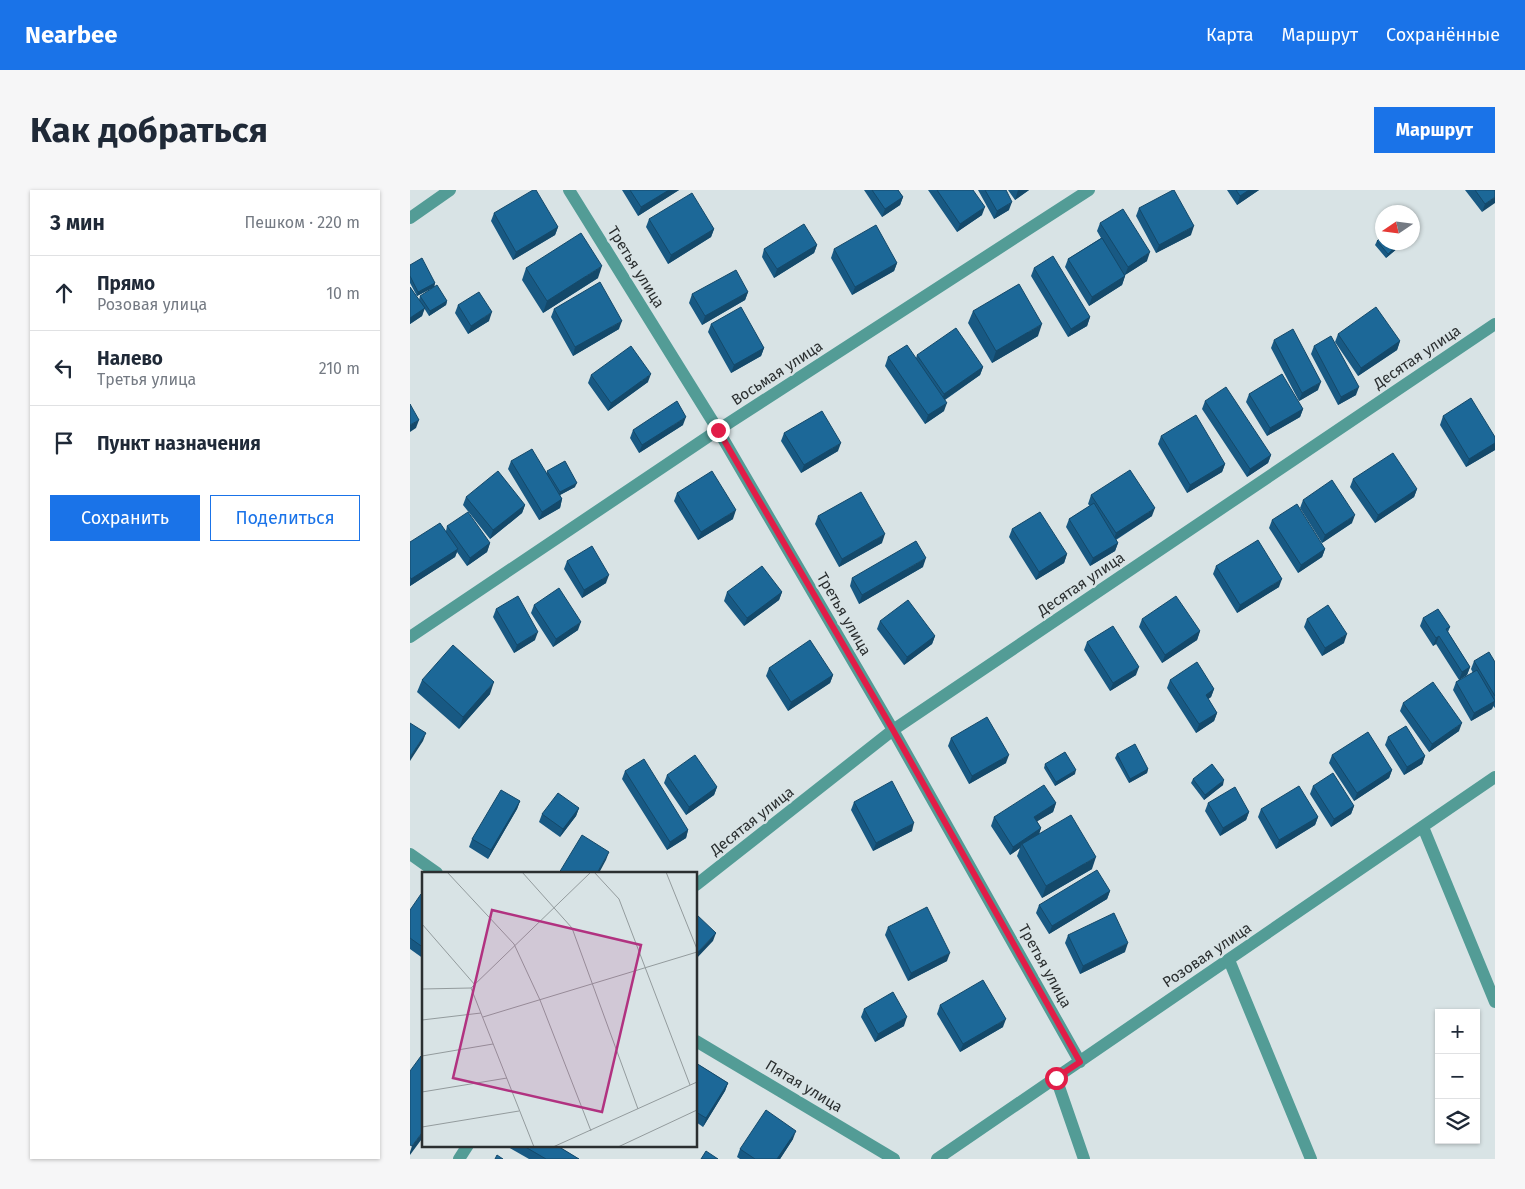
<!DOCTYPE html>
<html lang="ru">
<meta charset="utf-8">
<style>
:root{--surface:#fff;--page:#f6f6f7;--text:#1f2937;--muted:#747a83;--line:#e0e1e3;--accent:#1a73e8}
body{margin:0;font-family:"Fira Sans",sans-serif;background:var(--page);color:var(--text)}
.controls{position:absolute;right:15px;bottom:15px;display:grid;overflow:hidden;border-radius:0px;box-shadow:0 1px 4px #0004}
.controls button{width:45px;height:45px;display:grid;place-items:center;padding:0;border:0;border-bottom:1px solid var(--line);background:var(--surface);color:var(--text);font:25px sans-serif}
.compass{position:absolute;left:965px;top:15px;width:45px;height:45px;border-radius:50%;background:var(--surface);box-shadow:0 1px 4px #0004;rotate:257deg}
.stop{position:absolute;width:15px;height:15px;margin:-11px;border:4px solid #e11d48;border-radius:50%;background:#fff}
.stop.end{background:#e11d48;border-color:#fff;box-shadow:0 1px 5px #0008}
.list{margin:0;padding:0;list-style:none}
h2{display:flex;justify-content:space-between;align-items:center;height:65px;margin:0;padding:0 20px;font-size:21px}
h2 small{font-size:16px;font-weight:400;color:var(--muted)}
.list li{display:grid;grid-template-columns:32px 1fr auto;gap:15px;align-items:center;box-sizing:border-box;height:75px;padding:0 20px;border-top:1px solid var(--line)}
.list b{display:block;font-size:19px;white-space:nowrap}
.list p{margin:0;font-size:16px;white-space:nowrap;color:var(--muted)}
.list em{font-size:16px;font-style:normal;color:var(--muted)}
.actions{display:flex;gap:10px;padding:15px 20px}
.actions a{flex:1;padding:11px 0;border:1px solid var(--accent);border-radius:0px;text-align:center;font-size:18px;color:var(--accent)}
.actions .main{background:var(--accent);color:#fff}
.icon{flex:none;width:28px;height:28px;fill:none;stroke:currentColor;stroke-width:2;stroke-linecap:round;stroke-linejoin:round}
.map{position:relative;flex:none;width:1085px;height:969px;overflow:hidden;border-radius:0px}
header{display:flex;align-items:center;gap:30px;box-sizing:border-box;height:70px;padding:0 25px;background:var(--accent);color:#fff}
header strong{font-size:24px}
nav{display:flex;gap:28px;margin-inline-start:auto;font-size:18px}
.intro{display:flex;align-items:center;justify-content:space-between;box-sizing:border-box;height:120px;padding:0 30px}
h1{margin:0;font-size:35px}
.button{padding:12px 22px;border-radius:0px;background:var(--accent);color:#fff;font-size:18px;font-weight:700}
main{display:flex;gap:30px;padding:0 30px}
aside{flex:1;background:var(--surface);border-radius:0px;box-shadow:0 1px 4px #0004}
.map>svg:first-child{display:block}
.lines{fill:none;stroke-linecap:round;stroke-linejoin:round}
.minor{stroke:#539c96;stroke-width:12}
.wall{fill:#185983}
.shaded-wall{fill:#14496a}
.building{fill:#1c6898;stroke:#14496a}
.route{stroke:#e11d48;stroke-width:6}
.labels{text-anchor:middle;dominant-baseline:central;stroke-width:5;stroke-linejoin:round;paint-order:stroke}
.street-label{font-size:15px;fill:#2b2f30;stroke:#d8e3e5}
.inset-road{fill:none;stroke:#939b9d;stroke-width:1}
.view{fill:#b13280;fill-opacity:0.15;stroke:#b13280;stroke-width:2.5}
.inset-edge{fill:none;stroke:#2b2f30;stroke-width:2.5}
</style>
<header>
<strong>Nearbee</strong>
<nav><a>Карта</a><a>Маршрут</a><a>Сохранённые</a></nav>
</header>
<div class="intro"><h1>Как добраться</h1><a class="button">Маршрут</a></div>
<main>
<aside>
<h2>3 мин<small>Пешком · 220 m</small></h2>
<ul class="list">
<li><svg class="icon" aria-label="ahead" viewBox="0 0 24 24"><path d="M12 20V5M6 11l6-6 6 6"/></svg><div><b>Прямо</b><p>Розовая улица</p></div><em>10 m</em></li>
<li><svg class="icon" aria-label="left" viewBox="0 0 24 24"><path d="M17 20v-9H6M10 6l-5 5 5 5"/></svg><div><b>Налево</b><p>Третья улица</p></div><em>210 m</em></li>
<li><svg class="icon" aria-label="arrive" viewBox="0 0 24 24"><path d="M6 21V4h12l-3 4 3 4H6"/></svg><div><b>Пункт назначения</b></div></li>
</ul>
<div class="actions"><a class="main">Сохранить</a><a>Поделиться</a></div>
</aside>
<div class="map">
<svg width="1085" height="969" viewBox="0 0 1085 969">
<rect width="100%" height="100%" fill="#d8e3e5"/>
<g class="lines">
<path class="minor" d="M159,0L308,240L483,540L670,872
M0,28L40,0
M0,447L308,240L679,0
M1013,637L1085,812
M0,664L27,683
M286,695L483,540L1085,134
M819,770L901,969
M286,851L484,969
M646,888L674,969
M49,969L58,955
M527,969L1085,587"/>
</g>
<path class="wall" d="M212,0H269L228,26Z
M454,0H488L493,7L490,15L472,27Z
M518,0H563L572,25L547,42Z
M568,0H596L599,20L584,29Z
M598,0H619L605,10Z
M817,0H849L827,15Z
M1055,0H1085L1072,22Z
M729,18L781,45L746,63L726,26Z
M84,23L148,37L145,45L103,70L81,31Z
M239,29L304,39L301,47L258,74L236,37Z
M690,33L737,71L715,85V86L712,95L679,116L655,77L658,69L691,48L687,41Z
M967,51L995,52L976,68L965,55Z
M407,55L404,63L364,88L352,67L354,59Z
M424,59L487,73L484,81L442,105L421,68Z
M0,75L25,93L24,97L7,106L0,93Z
M116,78L188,88L133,123L112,90Z
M624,78L680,127L677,136L658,147L621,86Z
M0,97L9,110L10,106L37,111L36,115L19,126L14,118L12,126L0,134Z
M338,102L335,110L292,135L279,113L282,104Z
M48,115L79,131L58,144L45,123Z
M144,119L209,139L163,166L141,127Z
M563,121L628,146L582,173L558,133Z
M301,134L354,158L351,166L321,183L298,142Z
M928,144L990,151L987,160L948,186L925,152Z
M864,150L908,200L889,211L861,158Z
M904,156L946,205L928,215L901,164Z
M507,165L573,177L570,185L535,210L534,221L515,234L475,176L478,167L506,168Z
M181,185L238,192L198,221L178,193Z
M839,204L893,219L890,227L857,246L836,212Z
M795,211L861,265L858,273L837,287L792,219Z
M1033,226L1085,247V260L1056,277L1030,235Z
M273,235L229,263L220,248L223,240Z
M374,243L428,261L391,283L371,251Z
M751,246L815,274L812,282L777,303L748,254Z
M101,271L137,283V281L165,297L150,305L152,309L150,318L129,330L98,279Z
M943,289L1007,299L1004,307L965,333L940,297Z
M267,303L323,329L288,350L264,311Z
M681,305L742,326L706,350L708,353L705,361L680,376L656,337L659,329L680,316L678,314Z
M56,307L115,315L112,323L80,349L53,315Z
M893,310L942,333L912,353L890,318Z
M408,326L472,353L429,377L405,334Z
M862,330L915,359L912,367L888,383L859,338Z
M37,336L80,353L77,362L57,376L47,362L45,367L0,396V352L36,341Z
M602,339L657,364L654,373L626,390L599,347Z
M157,371L196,393L172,408L154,379Z
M806,376L869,397L827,423L803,384Z
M513,377L449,414L440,396L442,388Z
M317,402H372L369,410L334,436L314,411Z
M124,415L168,440L143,457L121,423Z
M86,419L125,450L104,463L83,427Z
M1013,428L1040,437L1038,442L1060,477L1057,485L1049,490L1026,454L1023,456L1010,436Z
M732,429L790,441L787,450L752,473L729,437Z
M897,429L934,453L912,466L894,437Z
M470,431L525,446L522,454L494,475L467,439Z
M677,452L726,485L700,501L674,460Z
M1064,471L1085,472V518L1083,516L1082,519L1061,531L1043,500L1046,492L1063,483L1061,479Z
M359,478L423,485L420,493L378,521L356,486Z
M12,490L80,504L49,539L7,502Z
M760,490L804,499L801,507L798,509L807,523L804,531L786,543L757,498Z
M993,513L1049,541L1019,562L990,521Z
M978,547L1015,566L1012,574L994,585L975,555Z
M541,548L596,573L559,594L538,556Z
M707,564L738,579L737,583L719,593L705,568Z
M922,565L982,580L979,588L944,611L919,573Z
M635,574L665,584L645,596L634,578Z
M215,581L278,640L276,648L257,660L212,589Z
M257,585L307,597L304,605L276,625L254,593Z
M783,589L813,595L794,610L781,593Z
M903,596L944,616L941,624L921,637L900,604Z
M110,611L107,619L78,669L59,657L62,649Z
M444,612L502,641L463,661L441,620Z
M646,613L643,622L627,631L631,638L629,644L682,679L632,708L607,666L610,658L600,665L581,636L584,627Z
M798,613L839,622L836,630L810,646L795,621Z
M169,618L166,626L150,647L129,632L132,624Z
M851,619L908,627L905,635L866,659L848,627Z
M700,701L697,709L639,744L626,723L629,715Z
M14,706V769L0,759V720Z
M478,737L537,771L498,791L475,745Z
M658,745L715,762L670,784L655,753Z
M530,815L593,837L550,862L527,824Z
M454,819L494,836L465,852L451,827Z
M286,873L318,893L315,901L293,937L286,932Z
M383,949L370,969H330L327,967L330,959Z
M99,955H146L169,969H119L98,957Z"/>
<path class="shaded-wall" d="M259,0H269L228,26L231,17Z
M608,0H619L605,10Z
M839,0H849L827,15L830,6Z
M493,7L490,15L472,27L475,19Z
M1085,7V13L1072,22L1075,14Z
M602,12L599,20L584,29L587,21Z
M575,17L572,25L547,42L550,34Z
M784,36L781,45L746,63L749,55Z
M148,37L145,45L103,70L106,62Z
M304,39L301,47L258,74L261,65Z
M991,52H995L976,68L978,64Z
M407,55L404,63L364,88L367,79Z
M740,62L737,71L715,85L718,77Z
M487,73L484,81L442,105L445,97Z
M192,76L188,88L133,123L137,111Z
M715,86L712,95L679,116L682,107Z
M25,93L24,97L7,106L8,102Z
M338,102L335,110L292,135L295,126Z
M37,111L36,115L19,126L20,121Z
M15,118L12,126L0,134V128Z
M82,122L79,131L58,144L61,136Z
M680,127L677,136L658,147L661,139Z
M212,131L209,139L163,166L165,157Z
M632,134L628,146L582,173L586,161Z
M990,151L987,160L948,186L951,178Z
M354,158L351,166L321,183L324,175Z
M573,177L570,185L531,212L534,204Z
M241,184L238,192L198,221L201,213Z
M911,192L908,200L889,211L892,203Z
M949,197L946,205L928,215L931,207Z
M537,213L534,221L515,234L518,225Z
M893,219L890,227L857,246L860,238Z
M276,227L273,235L229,263L232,255Z
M9,230L6,238L0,242V235Z
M431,253L428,261L391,283L394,275Z
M1085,253V260L1056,277L1059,269Z
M861,265L858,273L837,287L840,279Z
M815,274L812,282L777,303L780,295Z
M167,293L165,297L148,306L150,302Z
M1007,299L1004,307L965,333L968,325Z
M152,309L150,318L129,330L132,322Z
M115,315L112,323L80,349L83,340Z
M745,318L742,326L703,351L706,343Z
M326,320L323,329L288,350L291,342Z
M945,325L942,333L912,353L915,345Z
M475,344L472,353L429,377L432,369Z
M80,353L77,362L57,376L60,368Z
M708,353L705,361L680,376L683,368Z
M48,359L45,367L0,396V393L1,389Z
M915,359L912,367L888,383L891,375Z
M657,364L654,373L626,390L629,382Z
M516,368L513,377L449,414L452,405Z
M199,385L196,393L172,408L174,400Z
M872,389L869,397L827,423L830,415Z
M372,402L369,410L334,436L337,428Z
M171,432L168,440L143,457L146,449Z
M790,441L787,450L752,473L755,465Z
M128,442L125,450L104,463L107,455Z
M937,444L934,453L912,466L915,458Z
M525,446L522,454L494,475L497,467Z
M1029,446L1026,454L1023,456L1026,448Z
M729,477L726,485L700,501L703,493Z
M1060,477L1057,485L1049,490L1052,482Z
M423,485L420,493L378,521L381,512Z
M84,492L80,504L49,539L53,527Z
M804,499L801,507L793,513L796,505Z
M1085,511L1082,519L1061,531L1064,523Z
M807,523L804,531L786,543L789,534Z
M1052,533L1049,541L1019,562L1022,554Z
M16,543L13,551L0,571V567Z
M599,565L596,573L559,594L562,586Z
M1015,566L1012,574L994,585L997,577Z
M738,579L737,583L719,593L720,589Z
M666,580L665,584L645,596L646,592Z
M982,580L979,588L944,611L947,603Z
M814,590L813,595L794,610L795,605Z
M307,597L304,605L276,625L279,617Z
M110,611L107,619L78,669L81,660Z
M646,613L643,622L621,635L624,627Z
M944,616L941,624L921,637L924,629Z
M169,618L166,626L150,647L153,639Z
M839,622L836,630L810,646L813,638Z
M908,627L905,635L866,659L869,650Z
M504,633L502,641L463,661L466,653Z
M631,638L628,647L612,654L610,658L600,665L603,657Z
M278,640L276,648L257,660L260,652Z
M199,662L196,670L189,683H187Z
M686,667L682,679L632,708L636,696Z
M700,701L697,709L639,744L642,736Z
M306,743L303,751L286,769V764Z
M718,753L715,762L670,784L673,776Z
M540,763L537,771L498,791L501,783Z
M497,827L494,836L465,852L468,844Z
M596,829L593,837L550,862L553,854Z
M318,893L315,901L293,937L296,928Z
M14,940V946L0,965V962L2,956Z
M386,941L383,949L370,969H367Z"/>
<path class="building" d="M123,0H126L148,37L106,62L84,23Z
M220,0H259L231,17Z
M462,0H488L493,7L475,19Z
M527,0H563L575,17L550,34Z
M575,0H596L602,12L587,21Z
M763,0H764L784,36L749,55L729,18Z
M826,0H839L830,6Z
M1065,0H1085V7L1075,14Z
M282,3L304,39L261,65L239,29Z
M713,19L740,62L718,77L690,33Z
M394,34L407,55L367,79L354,59Z
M466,35L487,73L445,97L424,59Z
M171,43L192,76L137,111L116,78Z
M972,46V52H991L978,64L967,51Z
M692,48L715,86L682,107L658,69Z
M643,66L680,127L661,139L624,78Z
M12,68L25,93L8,102L0,86V75Z
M326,80L338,102L295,126L282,104Z
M190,92L212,131L165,157L144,119Z
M609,94L632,134L586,161L563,121Z
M27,95L37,111L20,121L10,106Z
M0,97L15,118L0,128Z
M69,102L82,122L61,136L48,115Z
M331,117L354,158L324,175L301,134Z
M966,117L990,151L951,178L928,144Z
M546,138L573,177L534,204L507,165Z
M883,139L911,192L892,203L864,150Z
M921,146L949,197L931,207L904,156Z
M497,155L537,213L518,225L478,167Z
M221,156L241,184L201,213L181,185Z
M872,184L893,219L860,238L839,204Z
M816,197L861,265L840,279L795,211Z
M1061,208L1085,247V253L1059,269L1033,226Z
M267,211L276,227L232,255L223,240Z
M0,214L9,230L0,235Z
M412,221L431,253L394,275L374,243Z
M786,225L815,274L780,295L751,246Z
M122,259L152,309L132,322L101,271Z
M983,263L1007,299L968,325L943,289Z
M155,271L167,293L150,302L137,281Z
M720,280L745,318L706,343L681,305Z
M88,281L115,315L83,340L56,307Z
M302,281L326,320L291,342L267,303Z
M922,290L945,325L915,345L893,310Z
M451,302L475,344L432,369L408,326Z
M684,313L708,353L683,368L659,329Z
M887,314L915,359L891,375L862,330Z
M58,322L80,353L60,368L37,336Z
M630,322L657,364L629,382L602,339Z
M30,333L48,359L1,389L0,387V352Z
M848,350L872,389L830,415L806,376Z
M506,351L516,368L452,405L442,388Z
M182,356L199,385L174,400L157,371Z
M352,376L372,402L337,428L317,402Z
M149,398L171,432L146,449L124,415Z
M108,406L128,442L107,455L86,419Z
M766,406L790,441L755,465L732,429Z
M498,410L525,446L497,467L470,431Z
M918,415L937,444L915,458L897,429Z
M1028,419L1040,437L1036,439L1060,477L1052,482L1029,446L1026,448L1013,428Z
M703,436L729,477L703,493L677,452Z
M400,450L423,485L381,512L359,478Z
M43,455L84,492L53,527L12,490Z
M1079,462L1085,472V506L1064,471Z
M787,472L804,499L796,505L807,523L789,534L760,490Z
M1067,480L1085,511L1064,523L1046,492Z
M1023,492L1052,533L1022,554L993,513Z
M577,527L599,565L562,586L541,548Z
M0,533L16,543L0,567Z
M996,536L1015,566L997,577L978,547Z
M958,542L982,580L947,603L922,565Z
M725,554L738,579L720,589L707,564Z
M655,562L666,580L646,592L635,574Z
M285,565L307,597L279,617L257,585Z
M234,569L278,640L260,652L215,581Z
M802,574L814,590L795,605L783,589Z
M923,583L944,616L924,629L903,596Z
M482,591L504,633L466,653L444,612Z
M634,595L646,613L624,627L631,638L603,657L584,627Z
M889,596L908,627L869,650L851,619Z
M825,597L839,622L813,638L798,613Z
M91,600L110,611L81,660L62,649Z
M148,603L169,618L153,639L132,624Z
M661,625L686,667L636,696L612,654Z
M172,645L199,662L187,683H149Z
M687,680L700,701L642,736L629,715Z
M11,704L14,706V758L0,748V720Z
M517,717L540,763L501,783L478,737Z
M704,723L718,753L673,776L658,745Z
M286,724L306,743L286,764Z
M573,790L596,829L553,854L530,815Z
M483,802L497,827L468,844L454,819Z
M11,866L14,869V940L2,956L0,955V881Z
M286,873L318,893L296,928L286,922Z
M356,920L386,941L367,969H345L330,959Z
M112,955H146L169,969H136Z
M296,961L308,969H291Z
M87,965L93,969H85Z"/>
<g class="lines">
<path class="route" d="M308,240L483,540L670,872L646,888"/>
</g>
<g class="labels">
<g class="street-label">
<text transform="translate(226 77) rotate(58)">Третья улица</text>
<text transform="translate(1007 167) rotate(-34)">Десятая улица</text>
<text transform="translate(367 183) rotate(-33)">Восьмая улица</text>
<text transform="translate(671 394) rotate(-34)">Десятая улица</text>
<text transform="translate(434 424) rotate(60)">Третья улица</text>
<text transform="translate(342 631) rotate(-38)">Десятая улица</text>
<text transform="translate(797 765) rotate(-34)">Розовая улица</text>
<text transform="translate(635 776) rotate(61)">Третья улица</text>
<text transform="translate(394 896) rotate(31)">Пятая улица</text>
</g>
</g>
<g transform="translate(12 682)">
<rect width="275" height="275" fill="#d8e3e5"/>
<path class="inset-road" d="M25,0L92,72L118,128L169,259M100,0L150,56L216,237M172,0L197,27L268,213M244,0L275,77M0,52L53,113M49,116L169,0M0,117L49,116L112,275M61,145L275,80M0,148L59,141M0,184L71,172M0,220L85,206M0,255L97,239M131,275L275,210M196,275L275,238"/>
<path class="view" d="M70,38L219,73L180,240L31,206Z"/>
<rect width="275" height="275" class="inset-edge"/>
</g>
</svg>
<div class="controls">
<button>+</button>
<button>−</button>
<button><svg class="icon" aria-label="layers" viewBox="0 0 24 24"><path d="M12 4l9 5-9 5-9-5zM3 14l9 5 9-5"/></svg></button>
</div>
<svg class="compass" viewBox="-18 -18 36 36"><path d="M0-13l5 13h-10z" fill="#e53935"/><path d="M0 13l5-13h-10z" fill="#747a83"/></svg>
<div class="stop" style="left:646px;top:888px"></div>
<div class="stop end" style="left:308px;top:240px"></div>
</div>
</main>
